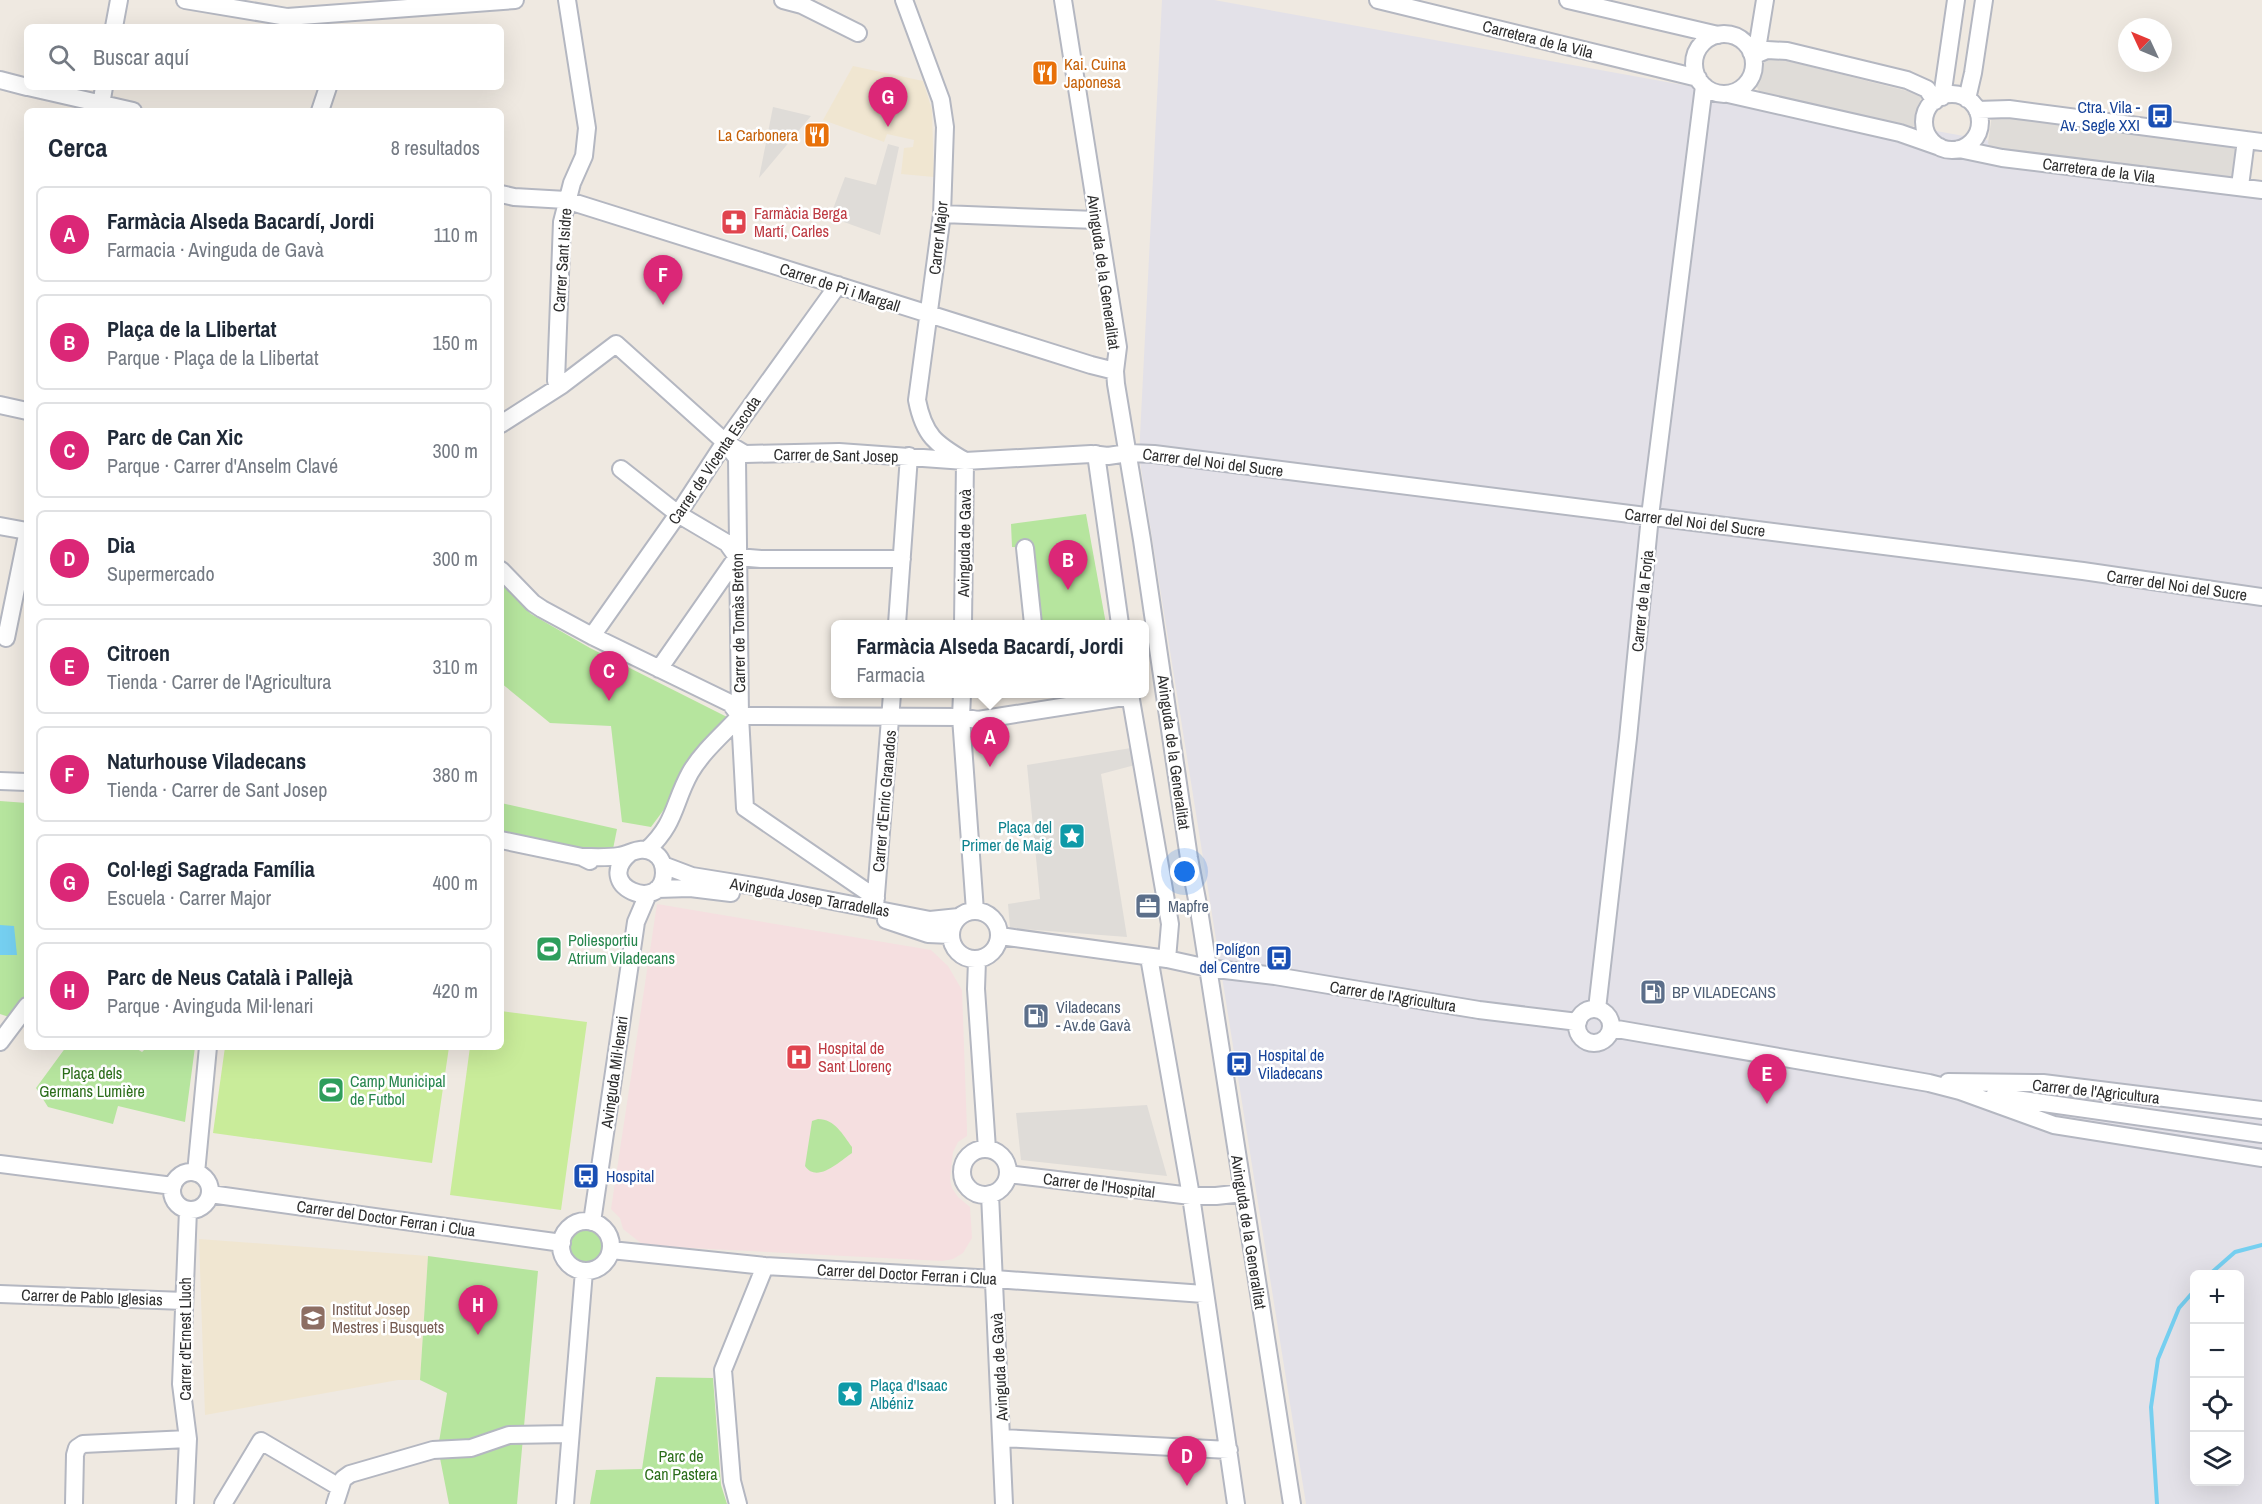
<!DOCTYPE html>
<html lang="es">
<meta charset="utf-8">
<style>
:root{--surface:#fff;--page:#f2f2f3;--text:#1f2937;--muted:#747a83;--line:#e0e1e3;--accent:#db2777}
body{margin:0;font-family:"Archivo Narrow",sans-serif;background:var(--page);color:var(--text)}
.controls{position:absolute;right:18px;bottom:18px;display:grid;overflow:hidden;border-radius:9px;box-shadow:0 6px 24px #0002}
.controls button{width:54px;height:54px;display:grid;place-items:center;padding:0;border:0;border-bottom:2px solid var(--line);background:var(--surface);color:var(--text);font:30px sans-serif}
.compass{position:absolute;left:2118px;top:18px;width:54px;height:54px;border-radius:50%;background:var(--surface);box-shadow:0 6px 24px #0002;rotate:314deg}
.you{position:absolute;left:1185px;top:872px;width:21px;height:21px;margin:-15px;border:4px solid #fff;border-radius:50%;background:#1a73e8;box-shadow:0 0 0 9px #1a73e833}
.badge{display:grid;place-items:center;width:39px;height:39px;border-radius:50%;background:var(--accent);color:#fff;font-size:20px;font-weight:700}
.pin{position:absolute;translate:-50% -50px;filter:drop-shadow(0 2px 3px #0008)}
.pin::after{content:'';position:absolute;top:32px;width:21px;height:18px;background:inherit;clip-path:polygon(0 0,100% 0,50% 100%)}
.popup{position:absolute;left:831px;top:620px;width:318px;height:78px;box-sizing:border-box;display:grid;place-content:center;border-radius:9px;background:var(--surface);filter:drop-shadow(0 2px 4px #0005);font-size:20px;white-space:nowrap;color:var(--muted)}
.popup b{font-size:22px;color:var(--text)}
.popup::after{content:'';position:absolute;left:50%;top:100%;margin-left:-12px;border:12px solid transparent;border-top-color:var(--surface)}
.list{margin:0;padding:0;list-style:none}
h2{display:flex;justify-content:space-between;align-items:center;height:78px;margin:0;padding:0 24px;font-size:26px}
h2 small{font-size:20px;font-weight:400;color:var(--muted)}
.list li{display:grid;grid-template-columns:39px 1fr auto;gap:18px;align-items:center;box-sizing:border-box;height:96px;margin:0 12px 12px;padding:0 12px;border:2px solid var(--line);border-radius:9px}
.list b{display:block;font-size:22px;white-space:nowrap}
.list p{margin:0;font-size:20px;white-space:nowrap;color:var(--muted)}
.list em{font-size:20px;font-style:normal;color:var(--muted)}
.icon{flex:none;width:33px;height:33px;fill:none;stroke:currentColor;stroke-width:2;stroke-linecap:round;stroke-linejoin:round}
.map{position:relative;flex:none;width:2262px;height:1504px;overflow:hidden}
.search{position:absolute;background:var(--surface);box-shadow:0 6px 24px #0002;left:24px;top:24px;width:480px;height:66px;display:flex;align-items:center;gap:15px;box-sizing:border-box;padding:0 21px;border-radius:9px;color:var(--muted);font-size:22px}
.panel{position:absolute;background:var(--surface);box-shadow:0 6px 24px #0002;left:24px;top:108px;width:480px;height:942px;border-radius:9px}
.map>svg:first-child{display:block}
.industrial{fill:#e3e1e8;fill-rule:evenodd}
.education{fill:#f0e6d1}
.medical{fill:#f5dfe0}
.green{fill:#b6e59e}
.pitch{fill:#c9ec9a}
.plaza{fill:#dfdcd8}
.water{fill:#75cff0}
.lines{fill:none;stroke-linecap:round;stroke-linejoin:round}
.stream{stroke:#75cff0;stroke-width:4}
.minor-casing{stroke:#b4b7c1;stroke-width:20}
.minor{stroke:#fff;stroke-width:16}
.labels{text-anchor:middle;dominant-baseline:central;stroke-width:5;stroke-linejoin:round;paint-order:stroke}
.street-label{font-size:16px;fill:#2e2e2e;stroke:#fff}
.food-label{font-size:16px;fill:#c56008;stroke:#fff;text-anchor:start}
.transit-label{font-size:16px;fill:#164399;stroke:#fff;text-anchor:end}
.health-label{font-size:16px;fill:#be3a42;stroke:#fff;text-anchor:start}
.culture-label{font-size:16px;fill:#0d838f;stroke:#fff;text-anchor:end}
.service-label{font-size:16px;fill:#4e5e75;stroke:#fff;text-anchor:start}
.leisure-label{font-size:16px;fill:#27864d;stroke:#fff;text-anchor:start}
.park-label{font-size:16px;fill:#2c6e1b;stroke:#fff}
.education-label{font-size:16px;fill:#785e54;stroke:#fff;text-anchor:start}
</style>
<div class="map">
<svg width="2262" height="1504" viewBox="0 0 2262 1504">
<rect width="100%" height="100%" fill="#efe9e1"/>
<path class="industrial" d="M1162,0H1214L2262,190V1504H1306L1139,456ZM2194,1274H2240V1482H2194Z"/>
<path class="education" d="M853,66L923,81L932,110L934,177L901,174L904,148L913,147L914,140L887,134L884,142L823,120Z
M199,1239L428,1256L420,1380H398L205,1415Z"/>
<path class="medical" d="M657,904L931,950L948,966L962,990L967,1130V1136L958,1142L953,1152L950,1179L952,1188L958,1197L970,1207L972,1238L963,1253L953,1259L942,1261L651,1246L642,1244L623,1229L620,1218L611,1209Z"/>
<path class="green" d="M1086,514L1106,624H1042L1031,548L1012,547L1011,524Z
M501,583L531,614L590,648L731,719L651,827L622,822L611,726L550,723L501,683Z
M0,801L27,803V994L9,1017L0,1014Z
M501,803L617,829L613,849L575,847L501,831Z
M66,1047H134L142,1052L147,1047H195L185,1122L118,1106L113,1124L48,1107L36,1088Z
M818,1119C835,1119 843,1135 852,1147V1153C840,1161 817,1184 805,1166L812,1121Z
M568 1245a18 18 0 1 1 36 0a18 18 0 1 1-36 0Z
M428,1256L538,1271L517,1504H449L438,1448L447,1393L420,1380Z
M656,1377L713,1378L721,1485L727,1504H590L596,1470L642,1469Z"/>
<path class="pitch" d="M501,1011L587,1022L561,1210L450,1195L470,1047H501Z
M225,1047H449L432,1163L213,1133Z"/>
<path class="plaza" d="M1768,56L1919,94L1921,98L1914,126L1911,129L1905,128L1760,93L1757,87L1764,59Z
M773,107L811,116L759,178Z
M1997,113L2233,143L2238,148L2235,176L2232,179L1991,149L1988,143L1992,115Z
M888,144L899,147L880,235L830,217L845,177L876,185Z
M1131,748L1135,765L1101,774L1127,937L1010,928L1008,904L1040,899L1027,765Z
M1147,1105L1167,1176L1021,1160L1016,1113Z"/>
<path class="water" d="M0,925L14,926L17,955H0Z"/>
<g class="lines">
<path class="stream" d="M2210,1274L2235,1252L2262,1245
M2157,1504L2151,1407L2158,1359L2179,1308L2194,1291"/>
<defs>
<path id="minor" d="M185,0L287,17L515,0
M783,0L802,5L858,33
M904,0L941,100L945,127L942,214L917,400C924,436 936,444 965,461L963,624
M1063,0L1118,347L1115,371L1116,384L1142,540L1189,858L1199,910L1292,1504
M1378,0L1698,78
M1568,0L1718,35
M114,27L119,0
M1694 64a30 30 0 1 1 60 0a30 30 0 1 1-60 0Z
M1751,52L1758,43L1765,0
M1753,56L1767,50L1787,51L1907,80L1927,89L1935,101
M0,80L27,87
M28,87L133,111
M1728,94L1900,133L1940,147
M1924 122a28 28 0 1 1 56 0a28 28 0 1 1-56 0Z
M1942,97L1956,0
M1967,99L1973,73L1984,0
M1977,110L2009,109L2262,142
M100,111L104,87
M320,111L328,87
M1959,149L2002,158L2262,190
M2240,186L2246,140
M501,194L514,197L566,200L1091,365L1115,371
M942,214L1096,220
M556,381L562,222L572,183L584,156L587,128L567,0
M0,405L27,411
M501,424L562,385L616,344L725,442L745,454L839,452L965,461L1091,454L1108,456L1128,453L1154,454L2083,571L2262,597
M726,444L737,458L740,716L745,808L876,898
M1096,454L1120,624
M621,469L678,514L727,543L737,557L761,559H902
M0,526L27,531
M1025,548L1033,624
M501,570L533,603L542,609L592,636L730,703L740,716
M897,624L909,456
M592,636L678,514L725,442L838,285
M6,638L27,535
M659,669L737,557
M962,694L961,717L975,911
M1130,694L1170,924L1167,959
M740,716L961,717L978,720L1130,696
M0,781L27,782
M501,840L582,857L590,861
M647,850C676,823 673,804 690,773C702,752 723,734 740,716
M582,857C593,857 607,858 619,856C631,854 641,845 654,853C661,857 664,865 664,873C663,915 591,886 630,853
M663,865L692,876L766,888L930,920L959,917
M657,889L690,888L731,893
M875,907L892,694
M951 935a24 24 0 1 1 48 0a24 24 0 1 1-48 0Z
M886,920L928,934L951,935
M1000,936L1167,959L1208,968L1275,976L1479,1010L1578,1022
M1149,957L1191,1196L1236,1504
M977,960L976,989L987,1149
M1597,1009L1628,738L1650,516L1704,86
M1577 1026a17 17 0 1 1 34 0a17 17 0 1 1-34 0Z
M1611,1028L1929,1083L1960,1091L2054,1125L2262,1158
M0,1042L27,1006
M1948,1082L2043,1083L2262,1110
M1994,1096L2262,1134
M962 1172a23 23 0 1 1 46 0a23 23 0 1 1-46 0Z
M0,1164L173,1186
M172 1191a19 19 0 1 1 38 0a19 19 0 1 1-38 0Z
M196,1173L208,1047
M1008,1174L1191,1196H1216L1243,1193
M210,1194L562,1243
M990,1194L1004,1504
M561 1246a25 25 0 1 1 50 0a25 25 0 1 1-50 0Z
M592,1222L636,922L648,894
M611,1250L765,1266L995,1279L1204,1294
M0,1294L184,1301
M1002,1438L1229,1450
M74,1504L75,1455L77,1448L83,1444L188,1439
M185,1504L188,1439L181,1384L188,1210
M223,1504L261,1441L339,1487
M335,1504L343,1479L350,1474L433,1450L471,1448L509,1435L570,1434
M565,1504L584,1271
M738,1504L732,1481L723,1370L765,1266"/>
</defs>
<use href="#minor" class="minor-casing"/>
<use href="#minor" class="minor"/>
</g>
<defs>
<symbol id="restaurant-square" viewBox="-11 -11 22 22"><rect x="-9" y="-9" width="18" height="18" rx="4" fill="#e8710a" stroke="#fff"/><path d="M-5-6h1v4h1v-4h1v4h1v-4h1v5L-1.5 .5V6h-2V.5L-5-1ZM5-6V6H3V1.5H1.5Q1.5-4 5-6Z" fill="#fff"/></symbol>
<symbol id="bus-square" viewBox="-11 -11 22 22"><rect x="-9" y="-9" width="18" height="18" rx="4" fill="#1a4fb4" stroke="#fff"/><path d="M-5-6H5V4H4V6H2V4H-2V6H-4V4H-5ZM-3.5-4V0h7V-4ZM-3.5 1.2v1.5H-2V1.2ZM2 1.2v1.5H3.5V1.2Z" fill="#fff"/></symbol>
<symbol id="pharmacy-square" viewBox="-11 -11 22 22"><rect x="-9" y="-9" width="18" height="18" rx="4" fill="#e0444e" stroke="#fff"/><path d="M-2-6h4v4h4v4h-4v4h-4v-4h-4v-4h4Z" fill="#fff"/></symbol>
<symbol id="sight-square" viewBox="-11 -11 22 22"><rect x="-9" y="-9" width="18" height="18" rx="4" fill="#0f9aa8" stroke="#fff"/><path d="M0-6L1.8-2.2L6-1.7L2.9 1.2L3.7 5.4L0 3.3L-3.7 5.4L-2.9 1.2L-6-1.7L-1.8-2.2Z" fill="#fff"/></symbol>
<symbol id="office-square" viewBox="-11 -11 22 22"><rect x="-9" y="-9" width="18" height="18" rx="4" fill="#5c6f8a" stroke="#fff"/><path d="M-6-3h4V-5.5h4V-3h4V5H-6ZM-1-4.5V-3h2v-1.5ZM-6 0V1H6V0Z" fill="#fff"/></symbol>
<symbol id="stadium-square" viewBox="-11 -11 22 22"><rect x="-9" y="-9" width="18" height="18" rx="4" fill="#2e9e5b" stroke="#fff"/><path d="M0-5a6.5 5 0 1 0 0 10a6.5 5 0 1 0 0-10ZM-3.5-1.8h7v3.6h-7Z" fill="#fff"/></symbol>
<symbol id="fuel-square" viewBox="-11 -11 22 22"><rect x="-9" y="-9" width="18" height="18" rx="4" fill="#5c6f8a" stroke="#fff"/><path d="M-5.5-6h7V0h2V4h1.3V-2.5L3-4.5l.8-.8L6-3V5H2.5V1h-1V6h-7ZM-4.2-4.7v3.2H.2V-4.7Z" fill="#fff"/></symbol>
<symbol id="hospital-square" viewBox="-11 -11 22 22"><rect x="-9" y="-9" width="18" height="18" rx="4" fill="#e0444e" stroke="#fff"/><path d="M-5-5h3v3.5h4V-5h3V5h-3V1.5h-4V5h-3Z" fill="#fff"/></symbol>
<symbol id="school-square" viewBox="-11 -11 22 22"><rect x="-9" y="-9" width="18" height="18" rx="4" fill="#8d6e63" stroke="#fff"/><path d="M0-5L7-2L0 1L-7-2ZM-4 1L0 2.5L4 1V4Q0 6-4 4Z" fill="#fff"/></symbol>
</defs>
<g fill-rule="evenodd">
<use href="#restaurant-square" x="1030" y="58" width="30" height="30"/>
<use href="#bus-square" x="2145" y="101" width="30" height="30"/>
<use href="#restaurant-square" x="802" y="120" width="30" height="30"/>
<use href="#pharmacy-square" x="719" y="207" width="30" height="30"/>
<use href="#sight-square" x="1057" y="821" width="30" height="30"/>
<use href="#office-square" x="1133" y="891" width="30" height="30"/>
<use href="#stadium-square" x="534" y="934" width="30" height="30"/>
<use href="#bus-square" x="1264" y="943" width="30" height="30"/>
<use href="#fuel-square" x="1638" y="977" width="30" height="30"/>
<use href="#fuel-square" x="1021" y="1001" width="30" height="30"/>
<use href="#hospital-square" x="784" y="1042" width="30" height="30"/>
<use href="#bus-square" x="1224" y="1049" width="30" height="30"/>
<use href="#stadium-square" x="316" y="1075" width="30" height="30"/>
<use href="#bus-square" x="571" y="1161" width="30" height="30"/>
<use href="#school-square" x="298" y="1303" width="30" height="30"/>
<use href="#sight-square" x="835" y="1379" width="30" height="30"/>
</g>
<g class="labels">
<g class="street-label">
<text transform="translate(1538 39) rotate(14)">Carretera de la Vila</text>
<text transform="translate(2099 170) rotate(7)">Carretera de la Vila</text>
<text transform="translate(938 238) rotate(-84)">Carrer Major</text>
<text transform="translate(562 260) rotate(-86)">Carrer Sant Isidre</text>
<text transform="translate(1104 272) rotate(82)">Avinguda de la Generalitat</text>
<text transform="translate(840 287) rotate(18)">Carrer de Pi i Margall</text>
<text transform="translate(836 455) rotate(1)">Carrer de Sant Josep</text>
<text transform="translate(714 460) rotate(-56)">Carrer de Vicenta Escoda</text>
<text transform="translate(1213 462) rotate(7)">Carrer del Noi del Sucre</text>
<text transform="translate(1695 522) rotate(7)">Carrer del Noi del Sucre</text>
<text transform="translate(964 543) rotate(-89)">Avinguda de Gavà</text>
<text transform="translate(2177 585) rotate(8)">Carrer del Noi del Sucre</text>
<text transform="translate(1642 601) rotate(-84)">Carrer de la Forja</text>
<text transform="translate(738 623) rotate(-91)">Carrer de Tomàs Breton</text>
<text transform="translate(1174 752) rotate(82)">Avinguda de la Generalitat</text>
<text transform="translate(884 801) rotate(-85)">Carrer d'Enric Granados</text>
<text transform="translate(810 897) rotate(10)">Avinguda Josep Tarradellas</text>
<text transform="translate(1393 996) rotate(9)">Carrer de l'Agricultura</text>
<text transform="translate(614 1072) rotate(-82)">Avinguda Mil·lenari</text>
<text transform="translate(2096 1091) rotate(6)">Carrer de l'Agricultura</text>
<text transform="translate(1099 1185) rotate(7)">Carrer de l'Hospital</text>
<text transform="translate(386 1218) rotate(8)">Carrer del Doctor Ferran i Clua</text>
<text transform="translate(1249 1232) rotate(81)">Avinguda de la Generalitat</text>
<text transform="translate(907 1274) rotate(3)">Carrer del Doctor Ferran i Clua</text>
<text transform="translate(92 1297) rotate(2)">Carrer de Pablo Iglesias</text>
<text transform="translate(185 1339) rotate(-90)">Carrer d'Ernest Lluch</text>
<text transform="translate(999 1367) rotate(-93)">Avinguda de Gavà</text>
</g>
<g class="food-label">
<text x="1064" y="64">Kai. Cuina<tspan x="1064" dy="18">Japonesa</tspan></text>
<text x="798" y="135" text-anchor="end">La Carbonera</text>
</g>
<g class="transit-label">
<text x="2140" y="107">Ctra. Vila -<tspan x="2140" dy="18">Av. Segle XXI</tspan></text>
<text x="1260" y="949">Polígon<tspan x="1260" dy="18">del Centre</tspan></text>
<text x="1258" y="1055" text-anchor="start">Hospital de<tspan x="1258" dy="18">Viladecans</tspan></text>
<text x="606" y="1176" text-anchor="start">Hospital</text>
</g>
<g class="health-label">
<text x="754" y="213">Farmàcia Berga<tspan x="754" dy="18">Martí, Carles</tspan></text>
<text x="818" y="1048">Hospital de<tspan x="818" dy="18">Sant Llorenç</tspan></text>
</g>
<g class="culture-label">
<text x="1052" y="827">Plaça del<tspan x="1052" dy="18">Primer de Maig</tspan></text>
<text x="870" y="1385" text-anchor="start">Plaça d'Isaac<tspan x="870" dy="18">Albéniz</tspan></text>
</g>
<g class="service-label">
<text x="1168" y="906">Mapfre</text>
<text x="1672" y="992">BP VILADECANS</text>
<text x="1056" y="1007">Viladecans<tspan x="1056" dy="18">- Av.de Gavà</tspan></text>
</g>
<g class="leisure-label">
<text x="568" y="940">Poliesportiu<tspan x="568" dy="18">Atrium Viladecans</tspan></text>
<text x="350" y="1081">Camp Municipal<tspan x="350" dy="18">de Futbol</tspan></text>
</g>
<g class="park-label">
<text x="92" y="1073">Plaça dels<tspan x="92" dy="18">Germans Lumière</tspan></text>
<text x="681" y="1456">Parc de<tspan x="681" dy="18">Can Pastera</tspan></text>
</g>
<g class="education-label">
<text x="332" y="1309">Institut Josep<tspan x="332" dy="18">Mestres i Busquets</tspan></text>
</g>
</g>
</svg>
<div class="controls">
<button>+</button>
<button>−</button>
<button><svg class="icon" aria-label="locate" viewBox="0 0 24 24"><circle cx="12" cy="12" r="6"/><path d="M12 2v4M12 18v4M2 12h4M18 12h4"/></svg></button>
<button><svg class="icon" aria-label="layers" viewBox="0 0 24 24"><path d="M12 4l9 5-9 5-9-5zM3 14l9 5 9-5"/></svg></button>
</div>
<svg class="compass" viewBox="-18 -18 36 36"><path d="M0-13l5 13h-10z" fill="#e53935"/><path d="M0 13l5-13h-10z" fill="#747a83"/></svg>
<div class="you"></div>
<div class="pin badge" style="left:990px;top:767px">A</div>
<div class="popup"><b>Farmàcia Alseda Bacardí, Jordi</b>Farmacia</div>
<div class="pin badge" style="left:1068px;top:590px">B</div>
<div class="pin badge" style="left:609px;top:701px">C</div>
<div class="pin badge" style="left:1187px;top:1486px">D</div>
<div class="pin badge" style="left:1767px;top:1104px">E</div>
<div class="pin badge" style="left:663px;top:305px">F</div>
<div class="pin badge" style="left:888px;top:127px">G</div>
<div class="pin badge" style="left:478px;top:1335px">H</div>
<div class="search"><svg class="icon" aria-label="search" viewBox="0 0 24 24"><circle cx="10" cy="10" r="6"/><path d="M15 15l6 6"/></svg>Buscar aquí</div>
<section class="panel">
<h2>Cerca<small>8 resultados</small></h2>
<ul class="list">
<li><span class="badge">A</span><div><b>Farmàcia Alseda Bacardí, Jordi</b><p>Farmacia · Avinguda de Gavà</p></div><em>110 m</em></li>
<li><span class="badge">B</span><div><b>Plaça de la Llibertat</b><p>Parque · Plaça de la Llibertat</p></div><em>150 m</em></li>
<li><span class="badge">C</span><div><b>Parc de Can Xic</b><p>Parque · Carrer d'Anselm Clavé</p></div><em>300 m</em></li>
<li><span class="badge">D</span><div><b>Dia</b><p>Supermercado</p></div><em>300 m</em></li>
<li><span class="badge">E</span><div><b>Citroen</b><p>Tienda · Carrer de l'Agricultura</p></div><em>310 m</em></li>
<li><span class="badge">F</span><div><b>Naturhouse Viladecans</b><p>Tienda · Carrer de Sant Josep</p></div><em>380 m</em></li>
<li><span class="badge">G</span><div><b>Col·legi Sagrada Família</b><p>Escuela · Carrer Major</p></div><em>400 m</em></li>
<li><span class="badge">H</span><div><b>Parc de Neus Català i Pallejà</b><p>Parque · Avinguda Mil·lenari</p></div><em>420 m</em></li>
</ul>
</section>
</div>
